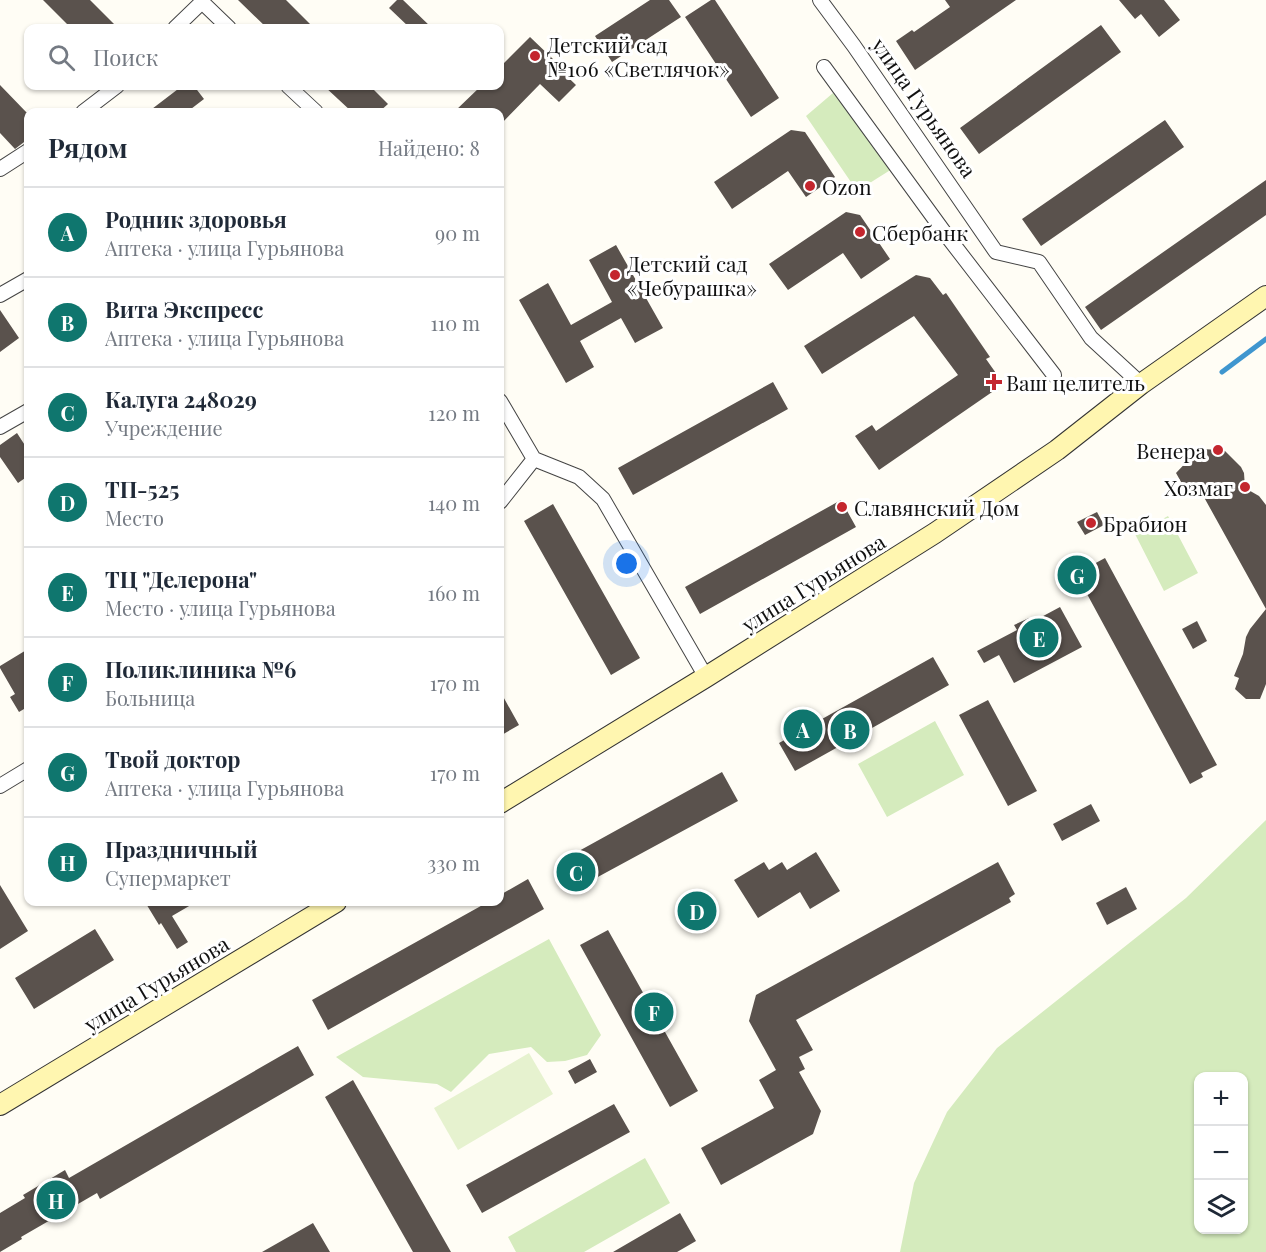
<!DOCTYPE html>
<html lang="ru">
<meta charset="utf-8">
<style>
:root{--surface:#fff;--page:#f2f2f3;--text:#1f2937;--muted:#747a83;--line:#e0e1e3;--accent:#0f766e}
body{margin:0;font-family:"Playfair Display",serif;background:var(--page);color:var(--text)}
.controls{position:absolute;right:18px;bottom:18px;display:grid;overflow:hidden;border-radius:12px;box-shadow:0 2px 4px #0004}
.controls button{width:54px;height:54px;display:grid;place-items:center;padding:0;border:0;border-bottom:2px solid var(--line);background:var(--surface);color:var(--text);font:30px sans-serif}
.you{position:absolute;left:627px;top:564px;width:21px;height:21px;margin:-15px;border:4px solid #fff;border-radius:50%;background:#1a73e8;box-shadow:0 0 0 9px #1a73e833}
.badge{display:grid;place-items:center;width:39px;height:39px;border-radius:50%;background:var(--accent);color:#fff;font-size:20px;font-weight:700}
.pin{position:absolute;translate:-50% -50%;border:3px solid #fff;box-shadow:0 2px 6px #0006}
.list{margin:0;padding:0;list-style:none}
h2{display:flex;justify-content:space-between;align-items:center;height:78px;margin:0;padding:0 24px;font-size:26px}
h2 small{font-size:20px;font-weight:400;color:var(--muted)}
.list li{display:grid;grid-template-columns:39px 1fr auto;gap:18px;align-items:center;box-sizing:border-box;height:90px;padding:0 24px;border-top:2px solid var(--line)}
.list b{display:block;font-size:22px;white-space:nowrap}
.list p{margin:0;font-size:20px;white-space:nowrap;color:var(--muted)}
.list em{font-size:20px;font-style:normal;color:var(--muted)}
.icon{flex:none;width:33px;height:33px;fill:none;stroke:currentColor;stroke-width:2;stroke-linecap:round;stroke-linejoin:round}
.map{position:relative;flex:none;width:1266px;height:1252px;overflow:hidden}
.search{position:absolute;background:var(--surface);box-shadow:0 2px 4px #0004;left:24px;top:24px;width:480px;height:66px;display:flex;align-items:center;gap:15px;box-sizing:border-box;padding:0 21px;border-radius:12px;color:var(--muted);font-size:22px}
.panel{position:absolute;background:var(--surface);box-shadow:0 2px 4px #0004;left:24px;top:108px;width:480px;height:798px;border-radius:12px}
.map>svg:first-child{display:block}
.green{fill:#d5ebbd;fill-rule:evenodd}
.pitch{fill:#e6f2cf}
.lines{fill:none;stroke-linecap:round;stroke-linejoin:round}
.stream{stroke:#3f96cf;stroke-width:5}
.building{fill:#5a524d}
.street-casing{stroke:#444;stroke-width:16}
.secondary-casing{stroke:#333;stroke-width:22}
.street{stroke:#fff;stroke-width:14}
.secondary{stroke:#fff6b0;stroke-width:20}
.poi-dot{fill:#c4262e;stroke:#fff;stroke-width:2}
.labels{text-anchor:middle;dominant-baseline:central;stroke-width:6;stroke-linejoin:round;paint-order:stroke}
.poi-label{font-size:21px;fill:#111;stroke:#fff;text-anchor:start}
.street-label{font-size:21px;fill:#111;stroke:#fff}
</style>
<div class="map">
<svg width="1266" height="1252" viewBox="0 0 1266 1252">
<rect width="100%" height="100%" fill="#fffdf5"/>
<path class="green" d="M833,93L892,169L857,191L806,116Z
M1168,516L1198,573L1164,591L1135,534Z
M935,721L964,775L887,817L858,764Z
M1266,820V1252H900L914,1183L947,1112L997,1048L1186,898ZM1198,1076H1244V1230H1198Z
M549,939L601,1035L587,1055L565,1061L547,1062L531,1047L489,1054L451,1092L437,1084L363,1077L336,1057Z
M645,1158L670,1203L584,1252H516L508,1237Z"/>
<path class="pitch" d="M529,1053L553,1094L458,1150L434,1108Z"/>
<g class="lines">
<path class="stream" d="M1222,372L1266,339"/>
</g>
<path class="building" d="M43,0H90L118,28H71Z
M238,0H286L314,28H267Z
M397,0H403L432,28H410L389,8Z
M650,0H669L681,17L612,62L595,36Z
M711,0H715L779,98L751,117L685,17Z
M945,0H1016L915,70L896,41L912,30L914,32L950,7Z
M1119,0H1164L1180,20L1159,37L1141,14L1135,19Z
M1101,25L1121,52L979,154L960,128Z
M530,37L553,59L551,61L576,85L559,102L540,84L500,125V112H454L481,86H500V67Z
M0,85L28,114V139L15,149L0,133Z
M182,86H194L204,99L187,112H148Z
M324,86H370L388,104L379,112H352Z
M1165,120L1184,147L1041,246L1022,219Z
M791,130L805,132L835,177L806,197L788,171L732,209L714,182Z
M1266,180V215L1101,330L1085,307Z
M846,212L860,215L890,259L861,279L843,253L788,290L769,264Z
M616,245L663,328L635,343L621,318L580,341L594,367L566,383L519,300L548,283L571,325L612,302L589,260Z
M916,275L930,278L943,295L946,293L990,357L986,359L998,376L995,390L879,470L855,436L872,425L876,431L958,375L914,316L822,374L804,346Z
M0,310L19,338L0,352Z
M773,382L788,409L633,495L618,468Z
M17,433L28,450V476L18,483L0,457V445Z
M1222,448L1241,467L1244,473L1245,488L1259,496L1266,505V609L1200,490L1189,496L1176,473L1195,453L1203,449L1218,450Z
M841,500L856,527L700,614L685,587Z
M553,504L640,658L611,675L524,521Z
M1097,512L1104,525L1085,535L1077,522Z
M1105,558L1217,765L1201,773L1203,777L1190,784L1074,570L1090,561L1092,565Z
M1060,607L1082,647L1014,683L999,655L984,663L977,651L1017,630L1014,625L1029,618L1032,622Z
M1266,609V684L1260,699H1246L1235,689L1239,678L1234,676L1243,654L1246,637L1250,629Z
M1197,621L1207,641L1193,649L1182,629Z
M28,649V716L24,709L19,712L10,697L15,694L0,668V666Z
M933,657L949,685L795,771L779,743Z
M500,691L519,725L500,736Z
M988,700L1037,791L1008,806L959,715Z
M722,772L738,801L583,885L568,857Z
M1091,804L1100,821L1062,841L1053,824Z
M816,852L840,891L810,909L800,892L758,918L734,880L764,862L769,870L782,862L787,870Z
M998,862L1015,894L1009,898L1011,902L796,1020L813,1050L799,1057L805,1069L799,1072L821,1111L813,1134L721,1185L701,1148L774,1108L759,1080L776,1070L749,1021L756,995Z
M528,879L544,909L328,1030L312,1000L488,902H500V895Z
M0,885L28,931L0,949Z
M1126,887L1137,909L1107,925L1096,903Z
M704,899L711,912L689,924L682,910Z
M145,902H196L172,916L188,942L177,949L161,923L159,925Z
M95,929L114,960L34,1009L15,978Z
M608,930L698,1091L670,1107L580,945Z
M298,1046L314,1075L100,1199L97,1193L21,1237L22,1239L0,1252V1213L25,1198L23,1195L65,1170L69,1178Z
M590,1059L597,1072L575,1084L568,1071Z
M353,1080L451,1252H413L325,1097Z
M614,1104L630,1132L482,1213L466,1185Z
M680,1213L696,1241L677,1252H613Z
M313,1223L330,1252H262Z"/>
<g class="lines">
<defs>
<path id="street" d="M820,0L854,46L996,252L1039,262L1091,338L1141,384
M175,28L202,2L229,28
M824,67L947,236L1054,375
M288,86L316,112
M83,112L117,86
M0,169L28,151
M0,295L28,279
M500,401L534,459L579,477L603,499L706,677
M0,427L28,411
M500,502L534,459
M0,786L28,769"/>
<path id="secondary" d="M500,803L706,677L935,533L1057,450L1141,384L1266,296
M0,1105L336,902"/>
</defs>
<use href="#street" class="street-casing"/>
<use href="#secondary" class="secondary-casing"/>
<use href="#street" class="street"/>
<use href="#secondary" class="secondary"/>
</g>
<g class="poi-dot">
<circle cx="535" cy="56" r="6"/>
<circle cx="810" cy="186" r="6"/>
<circle cx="860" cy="232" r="6"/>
<circle cx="615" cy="275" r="6"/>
<path d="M991 373h6v6h6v6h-6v6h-6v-6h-6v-6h6z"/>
<circle cx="1218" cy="450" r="6"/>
<circle cx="1245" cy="487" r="6"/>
<circle cx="842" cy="507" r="6"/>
<circle cx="1091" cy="523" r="6"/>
</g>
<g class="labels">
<g class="poi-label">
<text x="547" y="44">Детский сад<tspan x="547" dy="24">№106 «Светлячок»</tspan></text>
<text x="822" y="186">Ozon</text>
<text x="872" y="232">Сбербанк</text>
<text x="627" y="263">Детский сад<tspan x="627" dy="24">«Чебурашка»</tspan></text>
<text x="1006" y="382">Ваш целитель</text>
<text x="1206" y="450" text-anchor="end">Венера</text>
<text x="1233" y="487" text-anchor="end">Хозмаг</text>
<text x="854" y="507">Славянский Дом</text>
<text x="1103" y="523">Брабион</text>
</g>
<g class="street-label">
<text transform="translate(925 107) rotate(55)">улица Гурьянова</text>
<text transform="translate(813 582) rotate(-32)">улица Гурьянова</text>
<text transform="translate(156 983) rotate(-31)">улица Гурьянова</text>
</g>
</g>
</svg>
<div class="controls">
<button>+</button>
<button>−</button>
<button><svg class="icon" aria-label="layers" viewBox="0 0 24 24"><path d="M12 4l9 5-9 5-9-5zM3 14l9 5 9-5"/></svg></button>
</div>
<div class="you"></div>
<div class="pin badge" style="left:803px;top:729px">A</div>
<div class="pin badge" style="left:850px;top:730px">B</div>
<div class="pin badge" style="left:576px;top:872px">C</div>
<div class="pin badge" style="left:697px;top:911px">D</div>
<div class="pin badge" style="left:1039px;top:638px">E</div>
<div class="pin badge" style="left:654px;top:1012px">F</div>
<div class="pin badge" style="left:1077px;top:575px">G</div>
<div class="pin badge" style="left:56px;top:1200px">H</div>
<div class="search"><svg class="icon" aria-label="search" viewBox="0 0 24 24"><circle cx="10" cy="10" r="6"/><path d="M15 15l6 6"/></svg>Поиск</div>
<section class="panel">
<h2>Рядом<small>Найдено: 8</small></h2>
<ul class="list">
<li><span class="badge">A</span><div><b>Родник здоровья</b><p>Аптека · улица Гурьянова</p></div><em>90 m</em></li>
<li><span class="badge">B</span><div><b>Вита Экспресс</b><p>Аптека · улица Гурьянова</p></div><em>110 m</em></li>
<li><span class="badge">C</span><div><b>Калуга 248029</b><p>Учреждение</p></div><em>120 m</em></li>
<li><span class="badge">D</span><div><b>ТП-525</b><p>Место</p></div><em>140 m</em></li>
<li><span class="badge">E</span><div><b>ТЦ &quot;Делерона&quot;</b><p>Место · улица Гурьянова</p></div><em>160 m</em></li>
<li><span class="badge">F</span><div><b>Поликлиника №6</b><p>Больница</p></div><em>170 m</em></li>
<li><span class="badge">G</span><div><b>Твой доктор</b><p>Аптека · улица Гурьянова</p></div><em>170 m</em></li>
<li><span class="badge">H</span><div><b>Праздничный</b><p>Супермаркет</p></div><em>330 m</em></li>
</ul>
</section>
</div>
